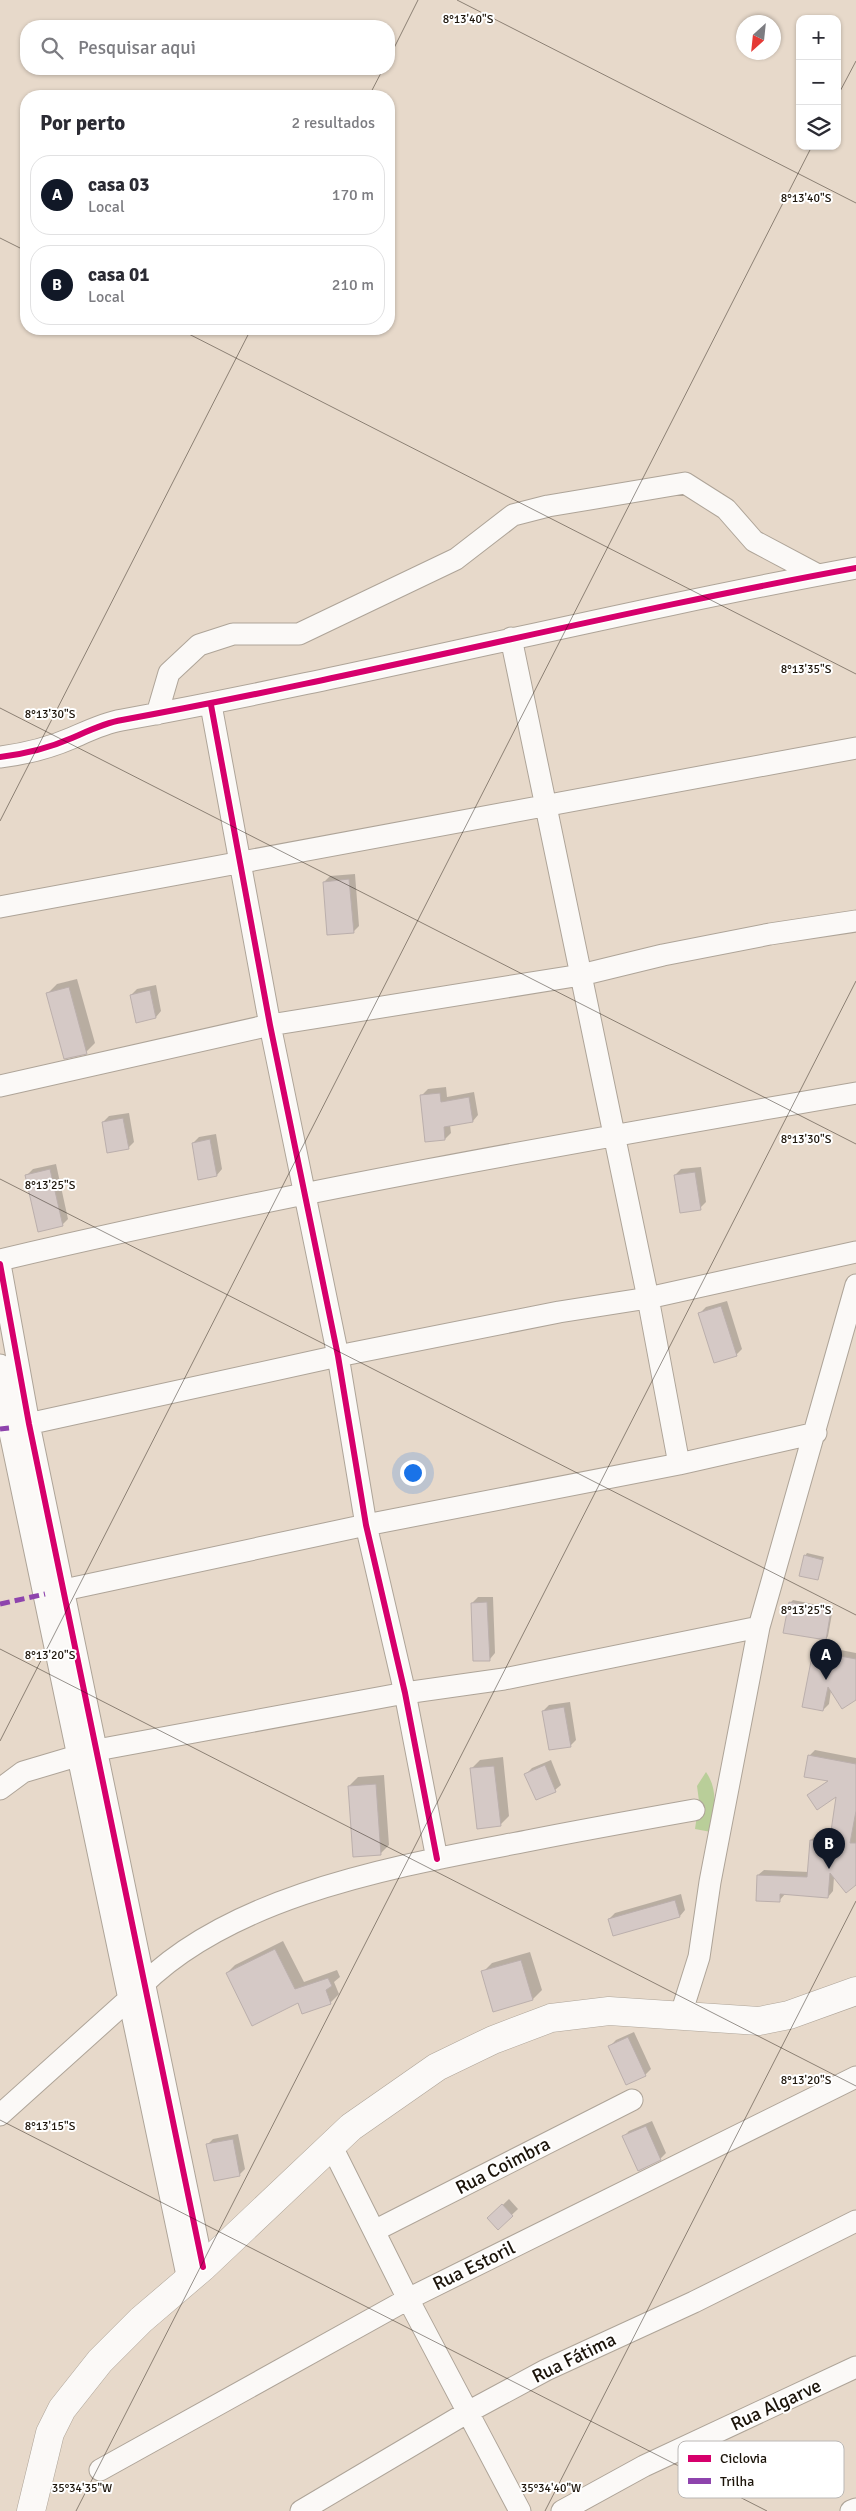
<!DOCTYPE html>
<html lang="pt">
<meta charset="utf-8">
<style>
:root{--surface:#fff;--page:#f2f2f3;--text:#2b2b33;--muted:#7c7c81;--line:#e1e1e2;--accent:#111827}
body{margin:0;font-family:Signika,sans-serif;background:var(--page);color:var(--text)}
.controls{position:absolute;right:15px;top:15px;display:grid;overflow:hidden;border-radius:10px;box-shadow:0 1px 4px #0004}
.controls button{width:45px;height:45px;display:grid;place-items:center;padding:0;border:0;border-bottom:1px solid var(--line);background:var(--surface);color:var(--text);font:25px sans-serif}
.compass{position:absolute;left:736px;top:15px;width:45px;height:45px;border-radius:50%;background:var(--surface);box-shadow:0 1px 4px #0004;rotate:207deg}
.you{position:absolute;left:412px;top:1472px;width:18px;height:18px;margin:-12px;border:4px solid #fff;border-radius:50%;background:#1a73e8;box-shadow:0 0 0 8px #1a73e833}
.badge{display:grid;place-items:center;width:32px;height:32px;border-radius:50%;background:var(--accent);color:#fff;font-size:16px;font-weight:700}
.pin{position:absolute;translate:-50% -41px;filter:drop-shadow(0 1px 2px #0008)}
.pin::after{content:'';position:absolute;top:26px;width:18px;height:15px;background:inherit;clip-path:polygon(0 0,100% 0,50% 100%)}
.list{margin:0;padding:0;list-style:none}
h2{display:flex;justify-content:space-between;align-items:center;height:65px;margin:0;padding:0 20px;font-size:21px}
h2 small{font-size:16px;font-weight:400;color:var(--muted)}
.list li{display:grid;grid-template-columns:32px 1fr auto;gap:15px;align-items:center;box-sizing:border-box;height:80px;margin:0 10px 10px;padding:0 10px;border:1px solid var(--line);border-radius:20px}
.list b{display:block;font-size:19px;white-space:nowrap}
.list p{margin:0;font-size:16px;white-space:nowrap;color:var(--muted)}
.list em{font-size:16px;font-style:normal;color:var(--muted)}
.icon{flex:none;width:28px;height:28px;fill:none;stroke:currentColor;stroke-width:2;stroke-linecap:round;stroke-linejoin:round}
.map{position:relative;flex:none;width:856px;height:2511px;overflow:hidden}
.search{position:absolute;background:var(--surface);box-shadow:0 1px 4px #0004;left:20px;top:20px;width:375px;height:55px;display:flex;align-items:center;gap:12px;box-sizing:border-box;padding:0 18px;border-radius:20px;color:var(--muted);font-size:19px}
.panel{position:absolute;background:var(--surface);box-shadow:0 1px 4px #0004;left:20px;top:90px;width:375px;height:245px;border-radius:20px}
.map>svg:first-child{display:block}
.green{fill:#b9ce99}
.shadow{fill:#0003}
.building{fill:#d5c9c6;stroke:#bbafac}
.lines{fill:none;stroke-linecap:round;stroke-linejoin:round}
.street-casing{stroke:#aea498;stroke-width:23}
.secondary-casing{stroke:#aea498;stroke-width:29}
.street{stroke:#fbf9f7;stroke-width:21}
.secondary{stroke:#fbf9f7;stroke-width:28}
.quiet{stroke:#8e44ad;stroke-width:5;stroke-dasharray:10 5;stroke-linecap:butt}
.cycleway-casing{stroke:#fff;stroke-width:9}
.cycleway{stroke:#d6006c;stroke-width:6}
.ticks{fill:none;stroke:#1c140a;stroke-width:1;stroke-opacity:0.45}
.labels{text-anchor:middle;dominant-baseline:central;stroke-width:4;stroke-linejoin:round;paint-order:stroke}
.street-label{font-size:19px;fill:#1c140a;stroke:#fff}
.key{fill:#fff;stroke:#bbb8b6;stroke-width:1}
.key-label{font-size:14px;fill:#1c140a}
.ticks-label{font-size:12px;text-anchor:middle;fill:#1c140a;stroke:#fff;stroke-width:4;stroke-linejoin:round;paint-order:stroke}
</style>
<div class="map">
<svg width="856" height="2511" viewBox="0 0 856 2511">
<rect width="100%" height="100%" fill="#e7d9ca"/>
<path class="green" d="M706,1772C719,1791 714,1809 711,1832L695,1829L699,1801L697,1786Z"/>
<path class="shadow" d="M355,874L359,926L353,932L324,882L330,876Z
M77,979L95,1043L86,1052L48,993L57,984Z
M156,985L161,1011L156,1017L131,995L137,989Z
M446,1087L447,1097L474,1092L478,1115L473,1121L450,1125L451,1133L445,1139L422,1095L428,1089Z
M129,1113L134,1142L128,1148L103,1122L109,1116Z
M216,1134L222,1169L217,1175L193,1143L199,1137Z
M56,1164L68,1219L62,1225L27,1175L33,1169Z
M701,1167L706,1202L700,1208L675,1175L681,1169Z
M727,1301L742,1349L736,1355L700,1313L706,1307Z
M807,1553L824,1557L818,1579L805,1556Z
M478,1597H493L495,1653L490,1659L472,1603Z
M793,1600L833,1608L828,1636L826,1639L790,1603Z
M820,1646L856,1653V1698L831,1690L829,1704L823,1710L814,1651Z
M570,1702L576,1740L570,1746L543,1711L549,1705Z
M815,1750L856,1758V1884L834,1877L833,1891L828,1897L785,1894L779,1901L758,1875L764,1870L809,1872L811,1840L817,1835L836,1836L838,1795H808L829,1780L809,1756Z
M503,1757L509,1816L500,1825L471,1769L480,1760Z
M551,1760L561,1785L555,1790L526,1774L532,1768Z
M384,1775L389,1845L380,1854L349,1786L358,1777Z
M681,1894L685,1910L680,1916L609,1919L615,1913Z
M283,1941L304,1982L337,1970L340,1977L334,1982L339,1994L330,2003L299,2002L227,1973L235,1965Z
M530,1952L542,1990L533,1999L483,1972L492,1963Z
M634,2032L651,2069L645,2075L610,2046L616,2040Z
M652,2121L666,2153L660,2159L638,2169L623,2137L629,2131Z
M238,2134L245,2169L239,2175L207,2145L213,2139Z
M509,2199L518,2209L498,2228L489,2218Z"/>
<path class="building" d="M349,879L354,933L327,935L323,882Z
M69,987L87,1054L64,1059L46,993Z
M150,990L156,1018L136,1023L130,995Z
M440,1093L441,1102L469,1097L473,1122L444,1127L445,1140L425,1142L420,1095Z
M123,1118L129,1149L107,1153L102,1122Z
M210,1139L217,1176L198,1180L192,1143Z
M50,1169L63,1226L38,1232L25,1175Z
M695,1172L701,1210L680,1213L674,1175Z
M721,1306L737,1356L714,1363L698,1313Z
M804,1555L823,1560L818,1580L799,1576Z
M487,1602L490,1661H473L471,1603Z
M789,1602L831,1610L826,1640L783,1633Z
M813,1651L856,1659V1700L842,1709L828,1687L823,1711L802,1707Z
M564,1707L571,1747L549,1750L542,1711Z
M808,1755L856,1764V1811L850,1843H856V1885L846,1893L830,1873L828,1898L780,1894V1902L756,1901L757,1875L807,1877L810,1840L838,1842L831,1831L836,1797L817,1810L807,1795L828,1781L804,1777Z
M545,1765L556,1792L536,1800L524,1774Z
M494,1766L501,1826L477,1829L470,1768Z
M376,1784L381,1855L353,1857L348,1786Z
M675,1900L680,1917L613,1936L608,1919Z
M275,1949L295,1989L328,1978L332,1986L326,1990L331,2004L302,2014L298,2003L252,2026L226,1973Z
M521,1960L533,2000L493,2012L481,1971Z
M628,2037L646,2076L626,2085L608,2046Z
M646,2126L661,2160L638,2171L622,2136Z
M233,2139L240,2176L214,2181L206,2144Z
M502,2204L513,2216L498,2230L487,2218Z"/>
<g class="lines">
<defs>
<path id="street" d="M511,638L648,1298L679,1464
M211,705L270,1025L338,1356L366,1525L405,1693L437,1859
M157,714L169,673L199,645L233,634H299L456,559L513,515L548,506L685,483L726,509L754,541L818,575
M0,757C25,754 49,748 72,738C88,731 104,723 122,720C368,675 610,613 856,568
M0,907L856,748
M0,1086L270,1025L581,975L663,955L770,934L856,921
M0,1260C283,1193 569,1143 856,1093
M0,1264L29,1424L203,2267
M0,1365L9,1428L188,2280
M14,1427L338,1356L559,1312L648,1298L856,1252
M50,1593L366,1525L679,1464L816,1433
M0,1789L23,1772L97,1750L405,1693L504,1679L759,1627
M681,2014L699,1957L710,1882L759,1627L856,1285
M0,2115L130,1998C221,1895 398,1866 527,1841C582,1830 638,1820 694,1810
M331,2145L408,2299L520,2511
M374,2231L632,2100
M100,2470L408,2299L856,2077
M301,2511L468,2412L546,2370L694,2302L856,2221
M562,2511L644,2466L856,2367
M851,2511L856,2509"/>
<path id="secondary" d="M31,2511L50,2433L62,2409L100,2361L141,2320L203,2267L351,2127L437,2067L493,2040L551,2018L609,2011L759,2021L789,2015L856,1991"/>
</defs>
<use href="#street" class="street-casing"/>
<use href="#secondary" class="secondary-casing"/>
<use href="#street" class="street"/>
<use href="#secondary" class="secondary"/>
<path class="quiet" d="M0,1429L9,1428
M0,1604L45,1594"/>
<defs>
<path id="cycleway" d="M211,705L270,1025L338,1356L366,1525L405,1693L437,1859
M0,757C25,754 49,748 72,738C88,731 104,723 122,720C368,675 610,613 856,568
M0,1264L29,1424L203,2267"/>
</defs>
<use href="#cycleway" class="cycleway-casing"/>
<use href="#cycleway" class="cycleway"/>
</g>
<path class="ticks" d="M457,0L856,203M389,58L418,0M369,96L383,69M837,97L856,61M0,238L26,251M179,329L856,674M0,708L856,1144M0,821L251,329M0,1179L856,1615M0,1649L856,2086M0,1741L812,146M0,2120L767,2511M76,2511L856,981M545,2511L856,1901"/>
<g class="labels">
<g class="street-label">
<text transform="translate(503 2166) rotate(-27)">Rua Coimbra</text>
<text transform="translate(474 2266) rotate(-26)">Rua Estoril</text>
<text transform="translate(574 2358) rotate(-26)">Rua Fátima</text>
<text transform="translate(776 2405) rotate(-25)">Rua Algarve</text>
</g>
</g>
<rect x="678" y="2441" width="166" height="57" rx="8" class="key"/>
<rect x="688" y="2455" width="23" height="7" fill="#d6006c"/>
<rect x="688" y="2478" width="23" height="6" fill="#8e44ad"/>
<g class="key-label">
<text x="720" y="2463">Ciclovia</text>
<text x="720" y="2486">Trilha</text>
</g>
<g class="ticks-label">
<text x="468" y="23">8°13'40"S</text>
<text x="806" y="202">8°13'40"S</text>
<text x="806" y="673">8°13'35"S</text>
<text x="50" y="718">8°13'30"S</text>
<text x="806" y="1143">8°13'30"S</text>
<text x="50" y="1189">8°13'25"S</text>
<text x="806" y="1614">8°13'25"S</text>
<text x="50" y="1659">8°13'20"S</text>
<text x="806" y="2084">8°13'20"S</text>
<text x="50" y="2130">8°13'15"S</text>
<text x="82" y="2492">35°34'35"W</text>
<text x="551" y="2492">35°34'40"W</text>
</g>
</svg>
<div class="controls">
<button>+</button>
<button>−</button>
<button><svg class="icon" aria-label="layers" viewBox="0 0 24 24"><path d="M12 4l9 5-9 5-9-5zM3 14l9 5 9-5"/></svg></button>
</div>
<svg class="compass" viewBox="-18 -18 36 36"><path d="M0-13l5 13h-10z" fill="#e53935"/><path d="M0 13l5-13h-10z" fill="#7c7c81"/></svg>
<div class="you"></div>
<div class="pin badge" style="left:826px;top:1680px">A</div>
<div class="pin badge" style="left:829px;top:1869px">B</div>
<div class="search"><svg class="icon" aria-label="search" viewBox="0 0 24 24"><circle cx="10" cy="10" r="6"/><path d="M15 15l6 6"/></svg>Pesquisar aqui</div>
<section class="panel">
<h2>Por perto<small>2 resultados</small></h2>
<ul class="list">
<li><span class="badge">A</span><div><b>casa 03</b><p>Local</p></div><em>170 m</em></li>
<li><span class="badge">B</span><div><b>casa 01</b><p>Local</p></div><em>210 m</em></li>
</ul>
</section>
</div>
